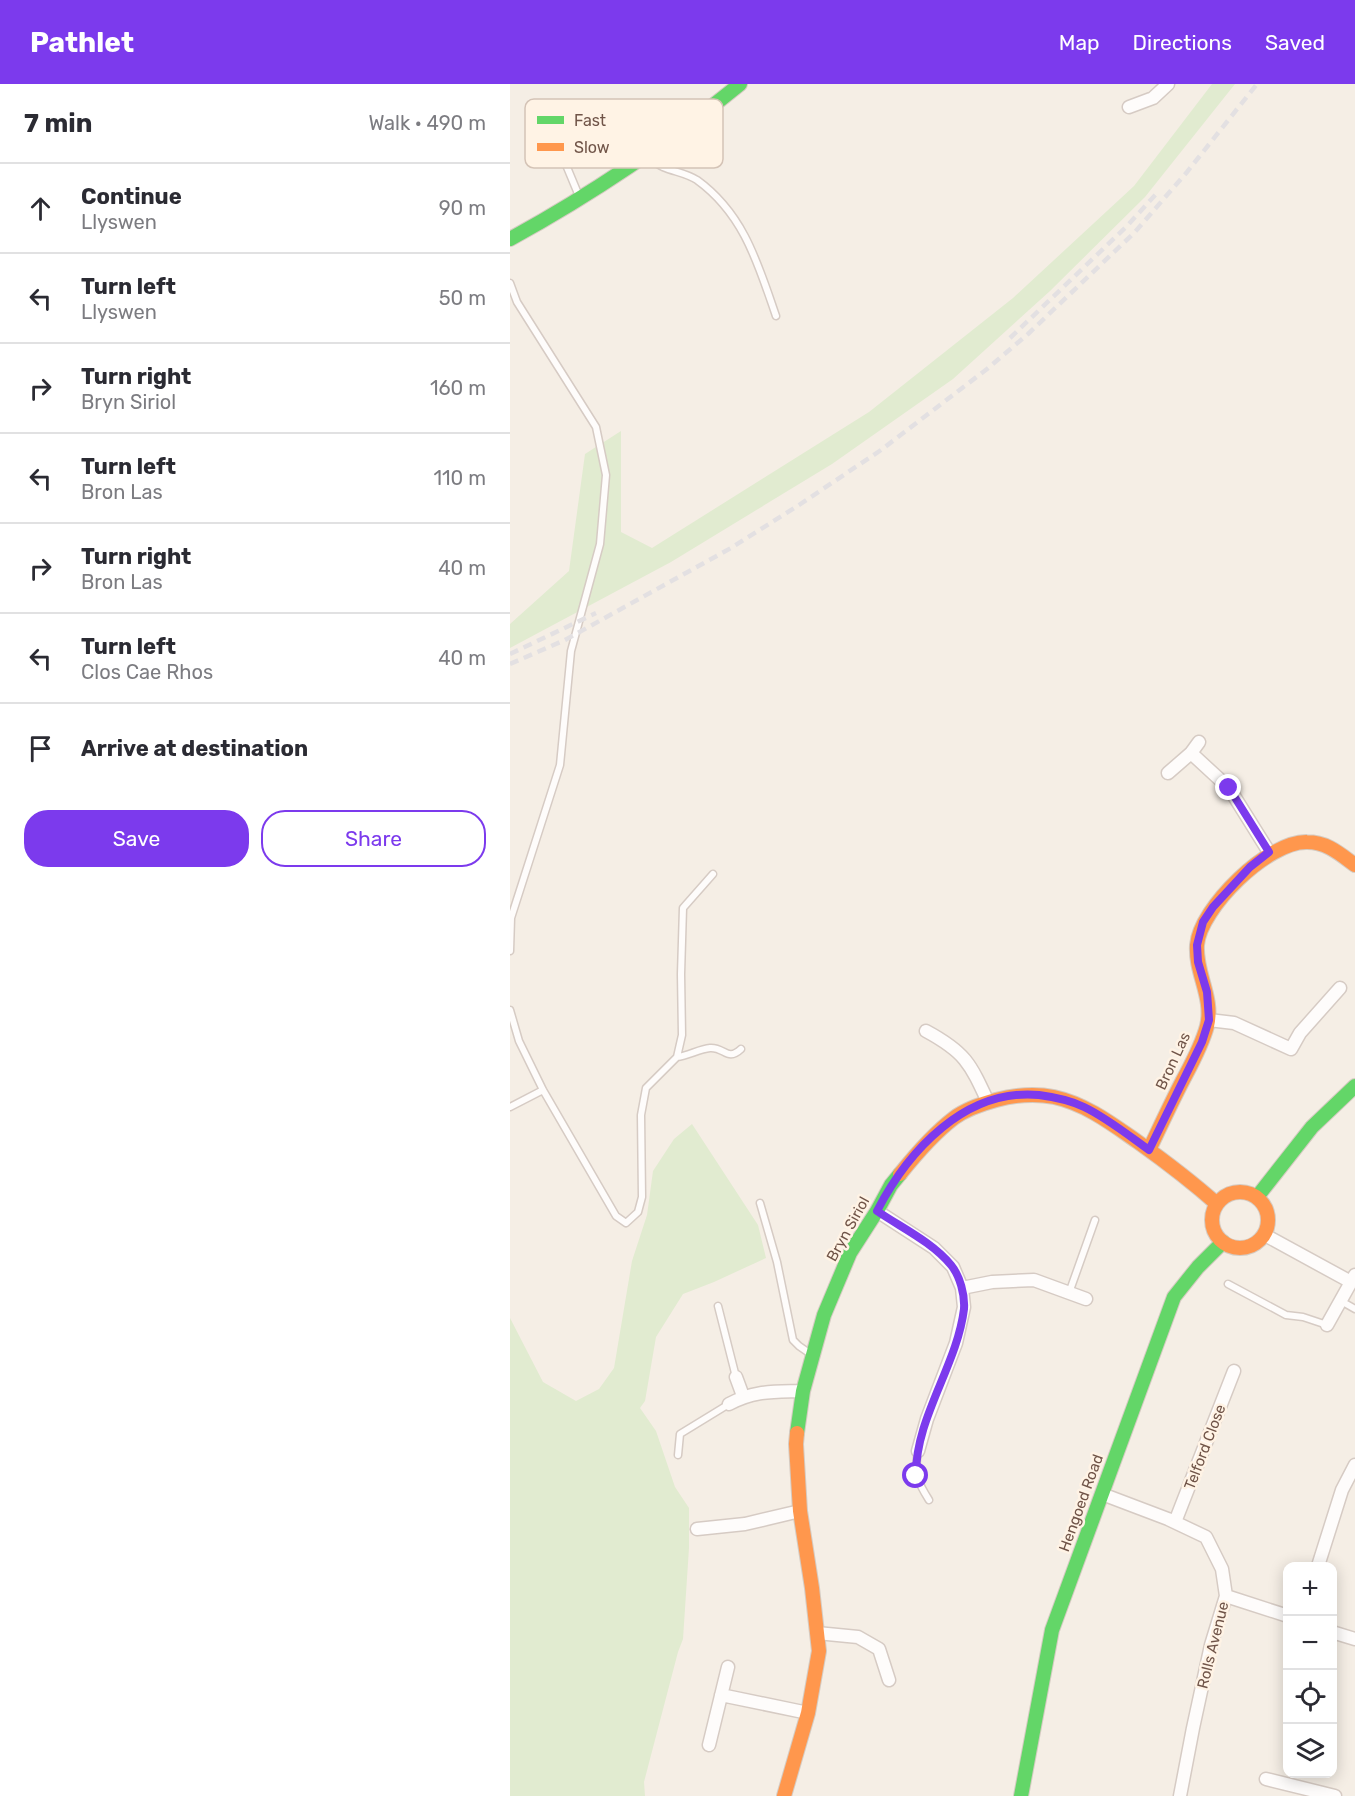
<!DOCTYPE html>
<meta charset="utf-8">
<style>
:root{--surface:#fff;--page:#f2f2f3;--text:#2b2b33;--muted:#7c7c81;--line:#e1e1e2;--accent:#7c3aed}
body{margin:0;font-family:Rubik,sans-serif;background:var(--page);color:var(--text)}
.controls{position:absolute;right:18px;bottom:18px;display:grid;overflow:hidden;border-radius:12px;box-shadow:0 3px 15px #0003}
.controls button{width:54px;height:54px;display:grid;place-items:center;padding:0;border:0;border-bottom:2px solid var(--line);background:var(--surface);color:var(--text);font:30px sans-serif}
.stop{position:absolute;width:18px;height:18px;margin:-14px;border:4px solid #7c3aed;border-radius:50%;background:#fff}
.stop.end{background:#7c3aed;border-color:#fff;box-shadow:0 2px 6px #0008}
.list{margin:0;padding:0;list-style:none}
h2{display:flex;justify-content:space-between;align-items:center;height:78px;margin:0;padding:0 24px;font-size:26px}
h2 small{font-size:20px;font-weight:400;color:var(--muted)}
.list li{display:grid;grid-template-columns:39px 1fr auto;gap:18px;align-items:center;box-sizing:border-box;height:90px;padding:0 24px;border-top:2px solid var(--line)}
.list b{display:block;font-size:22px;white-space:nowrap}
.list p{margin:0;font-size:20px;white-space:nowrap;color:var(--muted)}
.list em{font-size:20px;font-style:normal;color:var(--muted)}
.actions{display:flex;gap:12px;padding:18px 24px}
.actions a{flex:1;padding:14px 0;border:2px solid var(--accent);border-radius:24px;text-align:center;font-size:21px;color:var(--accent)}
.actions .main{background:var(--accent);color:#fff}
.icon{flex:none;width:33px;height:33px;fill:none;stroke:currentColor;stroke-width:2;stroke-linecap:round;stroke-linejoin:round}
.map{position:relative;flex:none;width:845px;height:1712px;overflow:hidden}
header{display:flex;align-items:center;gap:36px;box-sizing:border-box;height:84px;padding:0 30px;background:var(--accent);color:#fff}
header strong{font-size:28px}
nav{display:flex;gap:33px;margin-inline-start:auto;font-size:21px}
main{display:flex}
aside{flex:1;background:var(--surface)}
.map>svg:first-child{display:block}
.green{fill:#e1ebd0}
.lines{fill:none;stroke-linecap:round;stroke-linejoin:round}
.lane-casing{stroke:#d6cbc4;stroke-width:9}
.street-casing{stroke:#d6cbc4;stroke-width:15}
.fast-casing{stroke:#d5cbc2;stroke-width:16}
.slow-casing{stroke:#d5cbc2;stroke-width:16}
.lane{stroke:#fefcfb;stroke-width:6}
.street{stroke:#fefcfb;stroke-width:12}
.fast{stroke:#63d668;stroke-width:14}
.slow{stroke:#ff974d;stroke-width:14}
.rail{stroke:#e3e0e2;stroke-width:4.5;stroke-dasharray:9 6;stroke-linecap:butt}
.route{stroke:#7c3aed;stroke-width:8}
.labels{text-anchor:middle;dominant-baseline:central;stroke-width:5;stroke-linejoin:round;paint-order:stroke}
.street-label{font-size:15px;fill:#705448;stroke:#fff3e5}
.key{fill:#fff3e5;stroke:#d4c3b6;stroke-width:1.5}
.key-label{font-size:16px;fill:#705448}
</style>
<header>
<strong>Pathlet</strong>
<nav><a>Map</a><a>Directions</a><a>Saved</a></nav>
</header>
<main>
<aside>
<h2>7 min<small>Walk · 490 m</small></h2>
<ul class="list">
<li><svg class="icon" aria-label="ahead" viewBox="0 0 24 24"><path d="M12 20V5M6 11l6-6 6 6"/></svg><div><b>Continue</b><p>Llyswen</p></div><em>90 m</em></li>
<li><svg class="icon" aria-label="left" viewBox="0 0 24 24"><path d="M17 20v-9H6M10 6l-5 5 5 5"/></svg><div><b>Turn left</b><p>Llyswen</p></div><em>50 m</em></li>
<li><svg class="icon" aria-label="right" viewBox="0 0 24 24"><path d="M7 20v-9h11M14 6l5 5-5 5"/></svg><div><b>Turn right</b><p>Bryn Siriol</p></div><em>160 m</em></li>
<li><svg class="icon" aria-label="left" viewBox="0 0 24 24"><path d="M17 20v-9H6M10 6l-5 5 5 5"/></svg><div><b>Turn left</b><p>Bron Las</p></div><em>110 m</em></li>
<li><svg class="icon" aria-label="right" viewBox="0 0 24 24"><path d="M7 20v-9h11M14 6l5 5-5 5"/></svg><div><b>Turn right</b><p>Bron Las</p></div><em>40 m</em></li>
<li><svg class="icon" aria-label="left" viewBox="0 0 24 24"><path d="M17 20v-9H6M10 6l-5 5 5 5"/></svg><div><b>Turn left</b><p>Clos Cae Rhos</p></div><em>40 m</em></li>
<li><svg class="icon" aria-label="arrive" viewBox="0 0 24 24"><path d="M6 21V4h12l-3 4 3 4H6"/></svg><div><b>Arrive at destination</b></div></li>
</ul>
<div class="actions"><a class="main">Save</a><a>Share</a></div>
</aside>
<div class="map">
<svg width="845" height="1712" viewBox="0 0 845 1712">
<rect width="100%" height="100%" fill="#f5eee5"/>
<path class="green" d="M702,0H725L635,113L540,207L443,295L322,380L161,478L0,564V540L59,487L75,370L111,347V448L142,464L359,328L503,214L624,102Z
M182,1040L248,1141L256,1174L204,1198L173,1210L146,1253L135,1317L130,1324L146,1347L165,1403L179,1424V1464L173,1555L168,1568L134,1698L135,1712H0V1234L33,1298L66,1317L89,1305L104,1284L122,1177L137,1131L143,1087L164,1055Z"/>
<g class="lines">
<defs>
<path id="lane" d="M137,73C142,76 147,80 153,83C165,88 176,89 187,96C234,130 248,180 266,232
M69,112L49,64L50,56L70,41
M0,199L7,218L86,343L96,391L90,460L61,567L50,681L1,834L0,867
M0,926L9,957L33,1006L106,1132L116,1139L128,1128L132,1113L131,1031L136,1004L167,973L172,951L171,890L173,824L203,790
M167,973C178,972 189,965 200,964C215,963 217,978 231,965
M0,1023L33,1006
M250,1119L267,1178L283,1256L289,1262L302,1271
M718,1200L776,1231L793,1233L817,1241
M559,1209L585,1136
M831,1217L845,1225
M208,1222L226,1293
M408,1367C404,1390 407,1397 419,1416
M168,1371L170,1350L219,1320"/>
<path id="street" d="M619,23L643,14L658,0
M681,669L719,704L759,768
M658,689L681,669L689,658
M699,936L724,939L781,965L790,949L830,904
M416,947C455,968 460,979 478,1018
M367,1127L424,1164L443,1183L452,1204L454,1223L446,1259L417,1335L408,1367
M755,1151L841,1198
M452,1204L482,1198L524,1196L576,1215
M817,1241L845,1191
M226,1293L233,1312
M219,1320C245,1306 264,1308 293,1307
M592,1410L658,1435L696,1453L712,1485L716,1512L701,1561L683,1644L670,1712
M665,1438L724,1287
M187,1445L235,1440L290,1427
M808,1482L832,1406L845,1381
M716,1512L778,1532
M822,1548L845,1555
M307,1549L348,1553L369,1565L379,1596
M211,1611L298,1629
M199,1661L218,1583
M756,1695L825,1712"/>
<path id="fast" d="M0,155C82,110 158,59 230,0
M747,1113L802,1043L845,1002
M287,1349L293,1307L314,1231L340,1169L367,1127L381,1101L390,1090
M511,1712L542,1546L664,1213L688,1183L713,1158"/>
<path id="slow" d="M639,1066C650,1043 661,1019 673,996C682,979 692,961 697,942C704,914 685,889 687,861C690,824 758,757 797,758C817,758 830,770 845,781
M390,1090C406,1070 423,1050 444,1034C456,1025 471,1020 486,1016C505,1011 524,1009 544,1013C576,1020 602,1040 628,1058C656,1078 681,1097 707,1120
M702 1136a28 28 0 1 1 56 0a28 28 0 1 1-56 0Z
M274,1712L298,1629L309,1567L302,1504L290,1427L286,1360L287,1349"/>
</defs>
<use href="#lane" class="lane-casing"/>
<use href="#street" class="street-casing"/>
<use href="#fast" class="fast-casing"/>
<use href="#slow" class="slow-casing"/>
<use href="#lane" class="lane"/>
<use href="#street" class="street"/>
<use href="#fast" class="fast"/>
<use href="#slow" class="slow"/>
<path class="rail" d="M500,254L617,142L647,109
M0,570L86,529
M0,580L55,556L221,464L289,421L371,366L477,285L518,250L625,148L677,88L747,0"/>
</g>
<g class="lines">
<path class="route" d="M406,1392C405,1334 447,1282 454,1225C455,1211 450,1192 441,1181C422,1158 392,1144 367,1127C398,1067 455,1004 529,1011C544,1013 560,1016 574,1023C597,1034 618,1051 639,1066L692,958L699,936L697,908L688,878L687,861L693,838L703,823L740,783L759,768L719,704"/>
</g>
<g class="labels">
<g class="street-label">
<text transform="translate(663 977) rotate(-65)">Bron Las</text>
<text transform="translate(338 1145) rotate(-61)">Bryn Siriol</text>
<text transform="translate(695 1363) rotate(-69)">Telford Close</text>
<text transform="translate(571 1419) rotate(-70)">Hengoed Road</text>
<text transform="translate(703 1561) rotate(-76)">Rolls Avenue</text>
</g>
</g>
<rect x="15" y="15" width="198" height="69" rx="9" class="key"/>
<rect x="27" y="32" width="27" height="8" fill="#63d668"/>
<rect x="27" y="59" width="27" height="8" fill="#ff974d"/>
<g class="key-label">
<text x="64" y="42">Fast</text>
<text x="64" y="69">Slow</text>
</g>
</svg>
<div class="controls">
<button>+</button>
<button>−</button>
<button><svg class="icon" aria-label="locate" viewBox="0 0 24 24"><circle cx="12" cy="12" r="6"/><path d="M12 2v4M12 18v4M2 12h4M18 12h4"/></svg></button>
<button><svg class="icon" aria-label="layers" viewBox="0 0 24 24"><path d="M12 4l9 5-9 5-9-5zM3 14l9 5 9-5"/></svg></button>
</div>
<div class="stop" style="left:406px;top:1392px"></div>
<div class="stop end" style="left:719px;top:704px"></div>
</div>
</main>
